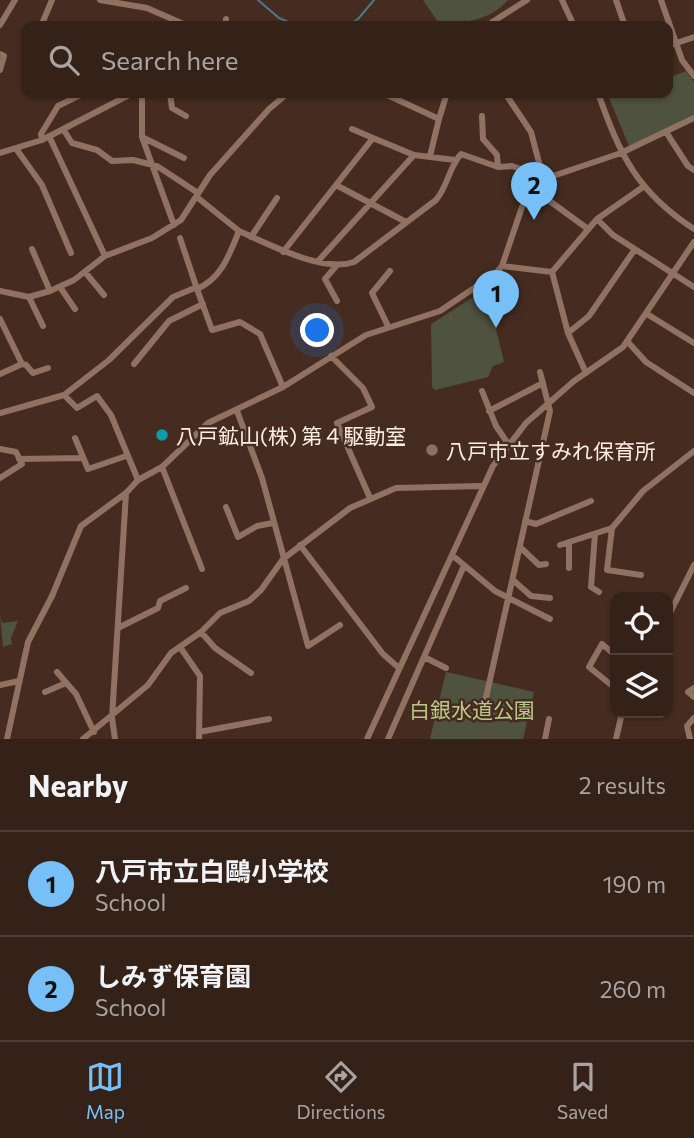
<!DOCTYPE html>
<meta charset="utf-8">
<style>
:root{--surface:#342118;--page:#3f2e25;--text:#f1f3f6;--muted:#a9a3a2;--line:#4e3e37;--accent:#76c0f7}
body{margin:0;font-family:Commissioner,"Noto Sans JP",sans-serif;background:var(--page);color:var(--text)}
.controls{position:absolute;right:21px;bottom:21px;display:grid;overflow:hidden;border-radius:14px;box-shadow:0 2px 5px #0004}
.controls button{width:63px;height:63px;display:grid;place-items:center;padding:0;border:0;border-bottom:2px solid var(--line);background:var(--surface);color:var(--text);font:35px sans-serif}
.you{position:absolute;left:318px;top:331px;width:24px;height:24px;margin:-18px;border:5px solid #fff;border-radius:50%;background:#1a73e8;box-shadow:0 0 0 10px #1a73e833}
.badge{display:grid;place-items:center;width:46px;height:46px;border-radius:50%;background:var(--accent);color:#111;font-size:23px;font-weight:700}
.pin{position:absolute;translate:-50% -58px;filter:drop-shadow(0 2px 4px #0008)}
.pin::after{content:'';position:absolute;top:37px;width:24px;height:21px;background:inherit;clip-path:polygon(0 0,100% 0,50% 100%)}
.list{margin:0;padding:0;list-style:none}
h2{display:flex;justify-content:space-between;align-items:center;height:91px;margin:0;padding:0 28px;font-size:30px}
h2 small{font-size:23px;font-weight:400;color:var(--muted)}
.list li{display:grid;grid-template-columns:46px 1fr auto;gap:21px;align-items:center;box-sizing:border-box;height:105px;padding:0 28px;border-top:2px solid var(--line)}
.list b{display:block;font-size:26px;white-space:nowrap}
.list p{margin:0;font-size:23px;white-space:nowrap;color:var(--muted)}
.list em{font-size:23px;font-style:normal;color:var(--muted)}
.icon{flex:none;width:38px;height:38px;fill:none;stroke:currentColor;stroke-width:2;stroke-linecap:round;stroke-linejoin:round}
.map{position:relative;flex:none;width:694px;height:739px;overflow:hidden}
.search{position:absolute;background:var(--surface);box-shadow:0 2px 5px #0004;left:21px;right:21px;top:21px;height:77px;display:flex;align-items:center;gap:18px;box-sizing:border-box;padding:0 24px;border-radius:14px;color:var(--muted);font-size:26px}
.sheet{height:301px;background:var(--surface)}
nav{display:flex;justify-content:space-around;align-items:center;box-sizing:border-box;height:98px;border-top:2px solid var(--line);background:var(--surface);font-size:19px;color:var(--muted)}
nav a{display:grid;justify-items:center;gap:4px}
nav .on{color:var(--accent)}
.map>svg:first-child{display:block}
.green{fill:#4e523e}
.lines{fill:none;stroke-linecap:round;stroke-linejoin:round}
.stream{stroke:#4f7888;stroke-width:2}
.minor{stroke:#907263;stroke-width:6}
.culture-dot{fill:#0f9aa8;stroke:#462c20;stroke-width:2.5}
.education-dot{fill:#8d6e63;stroke:#462c20;stroke-width:2.5}
.labels{text-anchor:middle;dominant-baseline:central;stroke-width:5;stroke-linejoin:round;paint-order:stroke}
.poi-label{font-size:21px;fill:#feede5;stroke:#462c20;text-anchor:start}
.park-label{font-size:21px;fill:#bcc78a;stroke:#462c20}
</style>
<div class="map">
<svg width="694" height="739" viewBox="0 0 694 739">
<rect width="100%" height="100%" fill="#462c20"/>
<path class="green" d="M423,0H508C491,20 465,23 440,25Z
M686,71L694,82V116L629,146L607,93H668V78Z
M483,291L487,292L504,362L493,366L488,377L435,390L432,387L431,324Z
M0,614L2,623L18,621L11,638L12,644L3,647Z
M446,672L534,692L523,739H430Z"/>
<g class="lines">
<path class="stream" d="M258,0L279,18L298,26
M347,26L358,19L374,0"/>
<path class="minor" d="M100,0L147,8L188,26
M562,0L574,26
M616,0L625,26
M661,0L682,60L694,76
M0,25L15,0
M41,26L52,0
M225,26L226,19
M486,26L527,0
M668,46L694,37
M0,54L4,56L0,70
M142,93V137L174,225
M170,93L172,108L186,116
M383,93L439,119L430,156
M505,93L531,132L542,174
M598,93C620,155 637,192 694,229
M482,116L483,139L497,155L498,167
M439,119L447,93
M63,129L72,143L97,150L112,161L133,160L157,166L198,193
M352,129L373,138
M666,132L688,166L694,170
M49,136L105,256
M142,137L184,158
M42,140L41,134L58,106L84,93
M17,150L42,185L71,253
M0,153L42,140L133,93
M336,185L406,222
M536,191L588,229
M198,198L239,231
M597,219L613,235L694,287
M251,237L277,198
M180,238L197,289
M32,249L50,291
M283,252L373,138L414,155L455,160
M319,260L414,155
M337,265L325,279L337,301
M502,266L552,272L568,333L586,373
M85,272L104,295
M552,272L597,219L643,187
M60,287L75,309
M0,291L29,297L50,291L74,280L105,256L152,238L181,220L210,175L269,109L288,93
M29,297L43,326
M647,314L694,343
M0,319L22,364L0,374
M388,326L372,293L390,271
M568,333L589,316L635,249
M627,341L646,362L694,393
M331,356L363,388L372,407L337,423L370,498
M22,364L26,365L33,373L48,368
M134,364L169,321L203,304
M283,387L260,334L240,322L212,330L197,289C222,278 229,255 239,231C268,244 323,273 354,262L436,200C448,186 449,167 461,154L498,167L512,166L547,178
M482,391L496,426L509,445
M64,395L109,360L173,297L197,287
M237,411L262,478L308,646L340,625
M489,411L543,383
M0,413L64,395L77,408L97,396L111,415L138,480
M75,438L88,469L126,456
M0,449L16,452L22,464L0,478
M19,459L82,458
M162,467L202,569
M226,507L238,537L257,526L273,523
M525,521L536,524L591,501
M612,528L607,570L641,575
M595,534L591,587L599,592
M569,542V568
M300,545L383,654L399,668
M560,545L612,528L643,491L694,451
M520,547L539,565L546,564
M452,555L495,591L550,619
M513,580L531,596L550,598
M668,617L694,565
M118,628L158,608L160,601L186,588
M201,632L215,648L251,673
M180,647L200,676L199,739
M615,655L602,644L589,667L615,688
M424,657L446,668
M57,672L76,694L94,732
M0,685L19,681
M694,688L688,692L694,697
M45,692L66,683
M485,702L550,411L540,372
M199,732L269,719
M7,739L28,642L52,596L81,526L126,493L138,480L162,467L208,423L283,387L366,335L440,311L495,274L502,266L522,207L547,178L621,153L694,118
M83,739L148,685L171,653L201,632L220,613L249,601L261,590L283,559L350,508L396,488L481,486
M115,739L112,718L126,493
M367,739L493,466L526,423L574,381L623,347L694,242
M388,739L463,568
M545,739L549,719
M616,739L622,713
M690,739L687,726L694,718"/>
</g>
<circle class="culture-dot" cx="162" cy="435" r="7"/>
<circle class="education-dot" cx="432" cy="450" r="7"/>
<g class="labels">
<g class="poi-label">
<text x="176" y="435">八戸鉱山(株) 第４駆動室</text>
<text x="446" y="450">八戸市立すみれ保育所</text>
</g>
<g class="park-label">
<text x="472" y="709">白銀水道公園</text>
</g>
</g>
</svg>
<div class="controls">
<button><svg class="icon" aria-label="locate" viewBox="0 0 24 24"><circle cx="12" cy="12" r="6"/><path d="M12 2v4M12 18v4M2 12h4M18 12h4"/></svg></button>
<button><svg class="icon" aria-label="layers" viewBox="0 0 24 24"><path d="M12 4l9 5-9 5-9-5zM3 14l9 5 9-5"/></svg></button>
</div>
<div class="you"></div>
<div class="pin badge" style="left:496px;top:328px">1</div>
<div class="pin badge" style="left:534px;top:220px">2</div>
<div class="search"><svg class="icon" aria-label="search" viewBox="0 0 24 24"><circle cx="10" cy="10" r="6"/><path d="M15 15l6 6"/></svg>Search here</div>
</div>
<section class="sheet">
<h2>Nearby<small>2 results</small></h2>
<ul class="list">
<li><span class="badge">1</span><div><b>八戸市立白鷗小学校</b><p>School</p></div><em>190 m</em></li>
<li><span class="badge">2</span><div><b>しみず保育園</b><p>School</p></div><em>260 m</em></li>
</ul>
</section>
<nav>
<a class="on"><svg class="icon" aria-label="map" viewBox="0 0 24 24"><path d="M3 6l6-2 6 2 6-2v14l-6 2-6-2-6 2zM9 4v14M15 6v14"/></svg>Map</a>
<a><svg class="icon" aria-label="directions" viewBox="0 0 24 24"><path d="M12 3l9 9-9 9-9-9zM9 14v-3h6M13 9l2 2-2 2"/></svg>Directions</a>
<a><svg class="icon" aria-label="saved" viewBox="0 0 24 24"><path d="M7 4h10v16l-5-4-5 4z"/></svg>Saved</a>
</nav>
